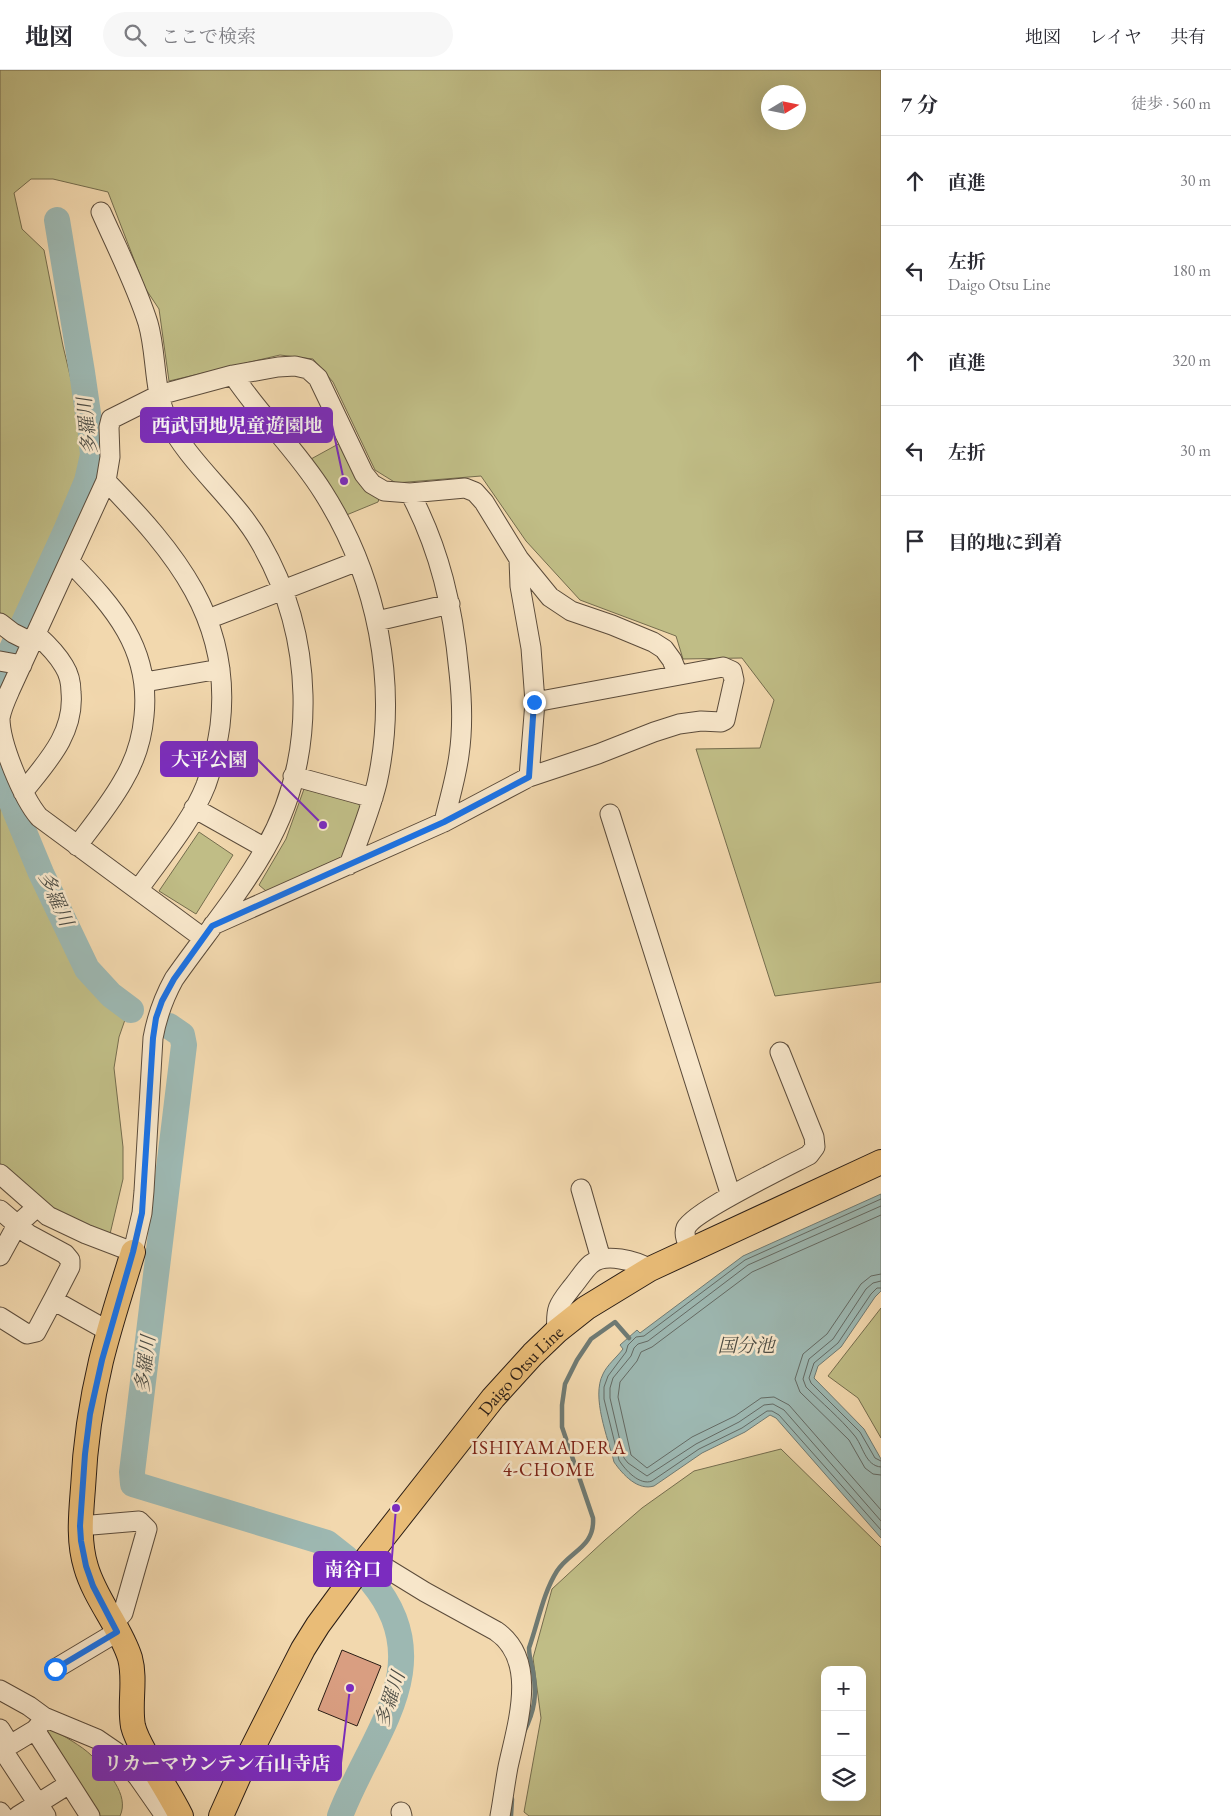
<!DOCTYPE html>
<html lang="ja">
<meta charset="utf-8">
<style>
:root{--surface:#fff;--page:#f7f7f7;--text:#2b2b33;--muted:#7c7c81;--line:#e1e1e2}
body{margin:0;font-family:"EB Garamond","Noto Serif JP",serif;background:var(--page);color:var(--text)}
.controls{position:absolute;right:15px;bottom:15px;display:grid;overflow:hidden;border-radius:10px;box-shadow:0 5px 20px #0002}
.controls button{width:45px;height:45px;display:grid;place-items:center;padding:0;border:0;border-bottom:1px solid var(--line);background:var(--surface);color:var(--text);font:25px sans-serif}
.compass{position:absolute;left:761px;top:15px;width:45px;height:45px;border-radius:50%;background:var(--surface);box-shadow:0 5px 20px #0002;rotate:80deg}
.stop{position:absolute;width:15px;height:15px;margin:-11px;border:4px solid #1a73e8;border-radius:50%;background:#fff}
.stop.end{background:#1a73e8;border-color:#fff;box-shadow:0 1px 5px #0008}
.list{margin:0;padding:0;list-style:none}
h2{display:flex;justify-content:space-between;align-items:center;height:65px;margin:0;padding:0 20px;font-size:21px}
h2 small{font-size:16px;font-weight:400;color:var(--muted)}
.list li{display:grid;grid-template-columns:32px 1fr auto;gap:15px;align-items:center;box-sizing:border-box;height:90px;padding:0 20px;border-top:1px solid var(--line)}
.list b{display:block;font-size:19px;white-space:nowrap}
.list p{margin:0;font-size:16px;white-space:nowrap;color:var(--muted)}
.list em{font-size:16px;font-style:normal;color:var(--muted)}
.icon{flex:none;width:28px;height:28px;fill:none;stroke:currentColor;stroke-width:2;stroke-linecap:round;stroke-linejoin:round}
.map{position:relative;flex:none;width:881px;height:1746px;overflow:hidden}
header{display:flex;align-items:center;gap:30px;box-sizing:border-box;height:70px;padding:0 25px;background:var(--surface);border-bottom:1px solid var(--line)}
header strong{font-size:24px}
nav{display:flex;gap:28px;margin-inline-start:auto;font-size:18px}
.search{width:350px;height:45px;background:var(--page);display:flex;align-items:center;gap:12px;box-sizing:border-box;padding:0 18px;border-radius:28px;color:var(--muted);font-size:19px}
main{display:flex}
aside{flex:1;background:var(--surface)}
.map>svg:first-child{display:block}
.green{fill:#c0bd86;stroke:#756d4e;fill-rule:evenodd}
.water{fill:#9db8b2;stroke:#6f7a73}
.lines{fill:none;stroke-linecap:round;stroke-linejoin:round}
.shore{stroke:#646a64;stroke-width:1}
.stream{stroke:#6f7a73;stroke-width:4.5}
.river{stroke:#9db8b2;stroke-width:26}
.building{fill:#d99e81;stroke:#2a1d15}
.minor-casing{stroke:#5c4c3b;stroke-width:21}
.major-casing{stroke:#2a1d15;stroke-width:26}
.minor{stroke:#f7e6ca;stroke-width:19}
.major{stroke:#e9bc77;stroke-width:24}
.route{stroke:#1a73e8;stroke-width:6}
.labels{text-anchor:middle;dominant-baseline:central;stroke-width:5;stroke-linejoin:round;paint-order:stroke}
.street-label{font-size:18px;fill:#2a1d15;stroke:#f7e6ca}
.water-label{font-size:19px;font-style:italic;fill:#4c4c44;stroke:#f7e6ca}
.neighbourhood-label{font-size:19px;letter-spacing:1px;fill:#7a1f14;stroke:#f7e6ca}
.leader{fill:none;stroke:#7b2cbf;stroke-width:2}
.callout-dot{fill:#7b2cbf;stroke:#f7e6ca;stroke-width:2}
.callout{fill:#7b2cbf;stroke:#7b2cbf;stroke-width:2}
.callout-label{font-size:19px;text-anchor:middle;font-weight:bold;fill:#fff}
</style>
<header>
<strong>地図</strong>
<div class="search"><svg class="icon" aria-label="search" viewBox="0 0 24 24"><circle cx="10" cy="10" r="6"/><path d="M15 15l6 6"/></svg>ここで検索</div>
<nav><a>地図</a><a>レイヤ</a><a>共有</a></nav>
</header>
<main>
<div class="map">
<svg width="881" height="1746" viewBox="0 0 881 1746">
<rect width="100%" height="100%" fill="#f2d8ae"/>
<filter id="stains"><feTurbulence type="fractalNoise" baseFrequency=".004" numOctaves="4"/><feColorMatrix values="0 0 0 0 .2 0 0 0 0 .09 0 0 0 0 .02 0 0 0 .5 -.17"/></filter>
<radialGradient id="worn" r=".72"><stop offset=".6" stop-color="#630" stop-opacity="0"/><stop offset="1" stop-color="#630" stop-opacity=".3"/></radialGradient>
<path class="green" d="M0,0H881V912L775,926L696,679L760,678L774,630L742,588L683,589L676,566L580,530L526,471L481,406L396,413L375,400L333,312L313,289L280,285L169,311L159,239L145,218L108,122L53,109H31L14,123L22,159L44,180L63,276L86,372L81,407L16,556L0,543ZM768,22H798V52H768Z
M342,372L380,426L378,432L344,446L311,389Z
M0,717L82,902L127,944L119,967L114,998L123,1077V1109L110,1164L53,1140L13,1107L0,1094Z
M304,719L358,732L360,737L344,786L270,820L266,821L259,815L286,769Z
M199,762L233,785L196,844L159,821Z
M881,1238V1368L858,1328L828,1306Z
M781,1379L881,1477V1746H529L524,1742L541,1648L533,1588L552,1519L605,1470L642,1438L694,1401ZM825,1600H862V1727H825Z
M50,1657C64,1667 81,1675 92,1686C107,1700 130,1725 120,1746H95L44,1663Z"/>
<path class="water" d="M881,1124V1221L875,1227L841,1277L818,1296L814,1308L864,1359L881,1389V1468L776,1348L770,1345L745,1362L702,1383L654,1416C638,1421 623,1405 614,1392C608,1368 591,1327 603,1304C607,1295 617,1287 623,1279L620,1275L637,1260L640,1263L743,1186Z"/>
<g class="lines">
<path class="shore" d="M881,1129L745,1190L644,1266L636,1267L628,1275L626,1282L608,1306L604,1317V1329L619,1390C625,1400 640,1416 652,1411L699,1379L742,1358L767,1341H772L779,1345L881,1460
M881,1136L748,1195L648,1271L638,1274L634,1278L631,1286L613,1308L610,1318V1328L624,1388L628,1393L647,1406L696,1374L739,1352L764,1335L773,1334L784,1340L881,1451
M881,1145L752,1202L652,1277L641,1282L637,1291L620,1312L618,1327L631,1385L647,1398L692,1367L735,1346L761,1328L774,1327L789,1335L881,1440
M881,1204L871,1206L861,1214L827,1264L803,1284L795,1309L800,1322L849,1370L865,1398L873,1404L881,1405
M881,1211L873,1213L866,1219L833,1269L809,1289L803,1309L806,1317C822,1333 840,1348 854,1365C863,1375 865,1396 881,1397
M881,1218H877L871,1224L838,1273L814,1293L809,1308L811,1313L860,1362L875,1388L881,1391"/>
<path class="stream" d="M524,1662C535,1640 537,1625 533,1601C531,1593 529,1586 529,1578C538,1553 543,1523 557,1501C570,1481 595,1477 593,1448L562,1357V1335L565,1314L577,1290L591,1269L615,1252L629,1268
M511,1746L512,1729"/>
<path class="river" d="M0,605L65,463L87,411L93,385L91,364L82,302L57,150
M0,704L41,803L87,899L111,925L131,940
M169,956L182,965L184,975L132,1402L133,1414L327,1473L346,1488
M340,1746C370,1666 441,1595 372,1512"/>
</g>
<path class="building" d="M342,1580L381,1596L357,1656L318,1640Z"/>
<g class="lines">
<defs>
<path id="minor" d="M233,305C260,346 297,380 323,422C377,507 399,614 377,713C370,741 359,768 349,795
M106,411C175,482 233,550 220,656C217,676 213,696 206,715C191,753 161,787 138,820
M410,423C440,480 453,537 459,602C462,629 463,658 459,685C456,708 449,730 444,752
M519,489L520,516L531,578L535,632L529,707
M70,492C114,537 151,579 144,646C142,669 135,691 123,711C110,734 93,755 77,776
M208,549L358,491
M377,551L450,534
M0,553L13,563L33,573
M0,591L22,595
M145,612L220,599
M293,706L373,728
M23,722C47,692 75,663 71,622C71,614 69,604 64,596C57,584 47,574 37,565
M194,738L265,778
M610,744L731,1126
M213,855L444,752L529,707L598,684L654,662L679,654L701,651L721,652L725,650L734,610L732,601L723,597L535,632
M203,868L39,747C23,728 0,674 0,648C2,637 7,627 11,618L106,411L110,387L109,357L111,349L159,325L233,305L278,297L295,296L308,299L318,308L364,404L372,414L384,421L410,423L465,418L475,422L484,432L519,489L550,527L571,541L612,555L653,572L664,579L672,590L678,605
M0,1104L48,1146L86,1164L133,1182L142,1143L144,1121L153,968C157,946 163,929 174,909C204,866 239,825 265,779C319,685 314,565 260,472C235,428 189,394 167,349C153,319 157,284 148,253C136,215 117,178 101,142
M581,1119L601,1189
M0,1140L28,1164L65,1184L70,1190V1197L53,1230L110,1262
M691,1180C688,1174 683,1165 686,1158C693,1142 788,1096 809,1085L815,1077L814,1067L780,982
M0,1186L17,1155L37,1137
M0,1247L27,1264L36,1262L53,1230
M557,1261C555,1237 559,1234 573,1216C579,1209 584,1200 591,1194C605,1182 636,1191 650,1199
M80,1456L139,1451L147,1459L123,1543L113,1554
M368,1487L425,1522L496,1561C539,1590 517,1655 508,1697C505,1713 503,1730 500,1746
M55,1599L117,1562
M0,1620L29,1636L44,1647L97,1669L116,1682L138,1707L161,1740L169,1746
M0,1659L10,1675
M35,1660L90,1746
M2,1679L46,1746
M0,1681L35,1660L42,1652
M0,1742L3,1746
M401,1742L402,1746
M18,1746L69,1714"/>
<g id="major">
<path d="M133,1182C122,1218 110,1254 101,1291C91,1333 85,1375 83,1418C81,1444 78,1471 86,1497C95,1529 121,1558 130,1588C136,1610 129,1634 133,1656C136,1669 145,1682 151,1694C161,1711 172,1728 181,1746"/>
<path id="s1" d="M221,1746L242,1699L283,1618L303,1579L318,1555L368,1487L493,1328L533,1284L557,1261L586,1238L650,1199L881,1092"/>
</g>
</defs>
<use href="#minor" class="minor-casing"/>
<use href="#major" class="major-casing"/>
<use href="#minor" class="minor"/>
<use href="#major" class="major"/>
</g>
<g class="lines">
<path class="route" d="M55,1599L117,1562L93,1516L86,1496L81,1471L80,1456L85,1384L90,1344L102,1290L133,1182L142,1143L153,968L156,948L162,931L174,909L212,856L444,752L529,707L534,632"/>
</g>
<g class="labels">
<g class="street-label">
<text stroke="none"><textPath href="#s1" startOffset="540">Daigo Otsu Line</textPath></text>
</g>
<g class="water-label">
<text transform="translate(87 356) rotate(-96)">多羅川</text>
<text transform="translate(56 829) rotate(66)">多羅川</text>
<text x="746" y="1275">国分池</text>
<text transform="translate(145 1294) rotate(-83)">多羅川</text>
<text transform="translate(390 1629) rotate(-72)">多羅川</text>
</g>
<g class="neighbourhood-label">
<text x="549" y="1377">ISHIYAMADERA<tspan x="549" dy="22">4-CHOME</tspan></text>
</g>
</g>
<path class="leader" d="M344 411L332 355M323 755L257 689M396 1438L391 1499M350 1618L341 1693"/>
<g class="callout-dot">
<circle cx="344" cy="411" r="5"/>
<circle cx="323" cy="755" r="5"/>
<circle cx="396" cy="1438" r="5"/>
<circle cx="350" cy="1618" r="5"/>
</g>
<g class="callout">
<rect x="141" y="338" width="191" height="34" rx="5"/>
<rect x="161" y="672" width="96" height="34" rx="5"/>
<rect x="314" y="1482" width="77" height="34" rx="5"/>
<rect x="93" y="1676" width="248" height="34" rx="5"/>
</g>
<g class="callout-label">
<text x="237" y="362">西武団地児童遊園地</text>
<text x="209" y="696">大平公園</text>
<text x="353" y="1506">南谷口</text>
<text x="217" y="1700">リカーマウンテン石山寺店</text>
</g>
<rect width="100%" height="100%" filter="url(#stains)"/>
<rect width="100%" height="100%" fill="url(#worn)"/>
</svg>
<div class="controls">
<button>+</button>
<button>−</button>
<button><svg class="icon" aria-label="layers" viewBox="0 0 24 24"><path d="M12 4l9 5-9 5-9-5zM3 14l9 5 9-5"/></svg></button>
</div>
<svg class="compass" viewBox="-18 -18 36 36"><path d="M0-13l5 13h-10z" fill="#e53935"/><path d="M0 13l5-13h-10z" fill="#7c7c81"/></svg>
<div class="stop" style="left:55px;top:1599px"></div>
<div class="stop end" style="left:534px;top:632px"></div>
</div>
<aside>
<h2>7 分<small>徒歩 · 560 m</small></h2>
<ul class="list">
<li><svg class="icon" aria-label="ahead" viewBox="0 0 24 24"><path d="M12 20V5M6 11l6-6 6 6"/></svg><div><b>直進</b></div><em>30 m</em></li>
<li><svg class="icon" aria-label="left" viewBox="0 0 24 24"><path d="M17 20v-9H6M10 6l-5 5 5 5"/></svg><div><b>左折</b><p>Daigo Otsu Line</p></div><em>180 m</em></li>
<li><svg class="icon" aria-label="ahead" viewBox="0 0 24 24"><path d="M12 20V5M6 11l6-6 6 6"/></svg><div><b>直進</b></div><em>320 m</em></li>
<li><svg class="icon" aria-label="left" viewBox="0 0 24 24"><path d="M17 20v-9H6M10 6l-5 5 5 5"/></svg><div><b>左折</b></div><em>30 m</em></li>
<li><svg class="icon" aria-label="arrive" viewBox="0 0 24 24"><path d="M6 21V4h12l-3 4 3 4H6"/></svg><div><b>目的地に到着</b></div></li>
</ul>
</aside>
</main>
